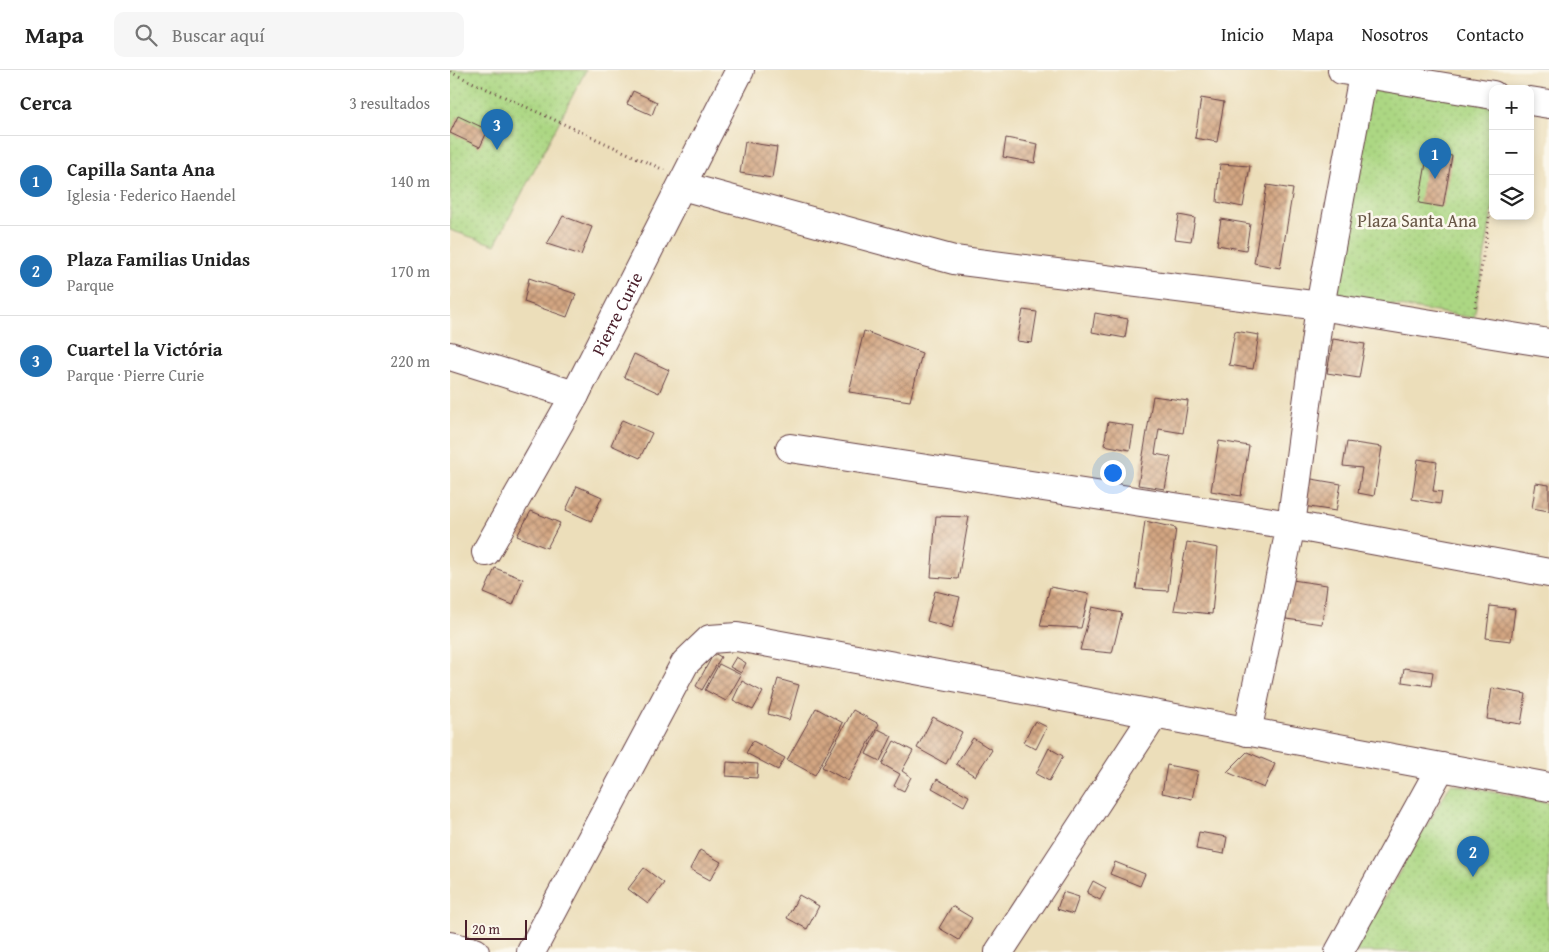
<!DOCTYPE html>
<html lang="es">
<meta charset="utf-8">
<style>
:root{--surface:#fff;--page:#f6f6f6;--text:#222;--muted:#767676;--line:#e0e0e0;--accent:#1f6fb2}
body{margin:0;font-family:"Gentium Book Plus",serif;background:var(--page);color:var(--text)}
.controls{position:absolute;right:15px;top:15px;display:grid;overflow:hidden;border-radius:10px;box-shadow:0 2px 8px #0003}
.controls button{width:45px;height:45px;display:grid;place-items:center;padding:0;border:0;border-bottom:1px solid var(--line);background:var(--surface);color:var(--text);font:25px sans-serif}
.scale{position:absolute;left:15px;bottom:12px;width:62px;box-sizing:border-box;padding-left:5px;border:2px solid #4a1f2b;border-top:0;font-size:14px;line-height:18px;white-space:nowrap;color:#4a1f2b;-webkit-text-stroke:4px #fbf7ec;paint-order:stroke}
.you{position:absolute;left:662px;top:402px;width:18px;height:18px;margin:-12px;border:4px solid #fff;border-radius:50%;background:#1a73e8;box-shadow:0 0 0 8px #1a73e833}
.badge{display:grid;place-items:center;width:32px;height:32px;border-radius:50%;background:var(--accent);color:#fff;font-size:16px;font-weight:700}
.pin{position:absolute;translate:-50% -41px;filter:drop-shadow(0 1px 2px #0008)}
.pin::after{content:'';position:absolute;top:26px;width:18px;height:15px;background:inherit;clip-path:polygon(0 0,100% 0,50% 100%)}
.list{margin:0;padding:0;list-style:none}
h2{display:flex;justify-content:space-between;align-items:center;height:65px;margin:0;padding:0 20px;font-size:21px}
h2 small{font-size:16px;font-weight:400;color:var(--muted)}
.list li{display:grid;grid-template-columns:32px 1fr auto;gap:15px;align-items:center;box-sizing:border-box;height:90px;padding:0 20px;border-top:1px solid var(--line)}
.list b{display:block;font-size:19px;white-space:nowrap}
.list p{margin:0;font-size:16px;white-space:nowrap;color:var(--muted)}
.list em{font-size:16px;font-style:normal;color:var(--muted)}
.icon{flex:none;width:28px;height:28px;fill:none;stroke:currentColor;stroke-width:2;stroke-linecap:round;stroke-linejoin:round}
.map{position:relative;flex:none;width:1099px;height:882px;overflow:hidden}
header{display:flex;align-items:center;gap:30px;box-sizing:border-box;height:70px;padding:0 25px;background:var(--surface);border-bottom:1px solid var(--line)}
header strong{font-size:24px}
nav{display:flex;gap:28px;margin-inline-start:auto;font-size:18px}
.search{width:350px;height:45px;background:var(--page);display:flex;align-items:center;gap:12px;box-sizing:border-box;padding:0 18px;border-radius:10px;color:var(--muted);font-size:19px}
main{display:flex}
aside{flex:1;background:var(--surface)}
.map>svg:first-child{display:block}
.park{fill:url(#park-dots);stroke:#7b7b57}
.building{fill:url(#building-cross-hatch)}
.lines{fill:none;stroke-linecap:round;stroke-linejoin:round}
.minor-casing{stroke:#623c40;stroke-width:30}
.path{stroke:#623c40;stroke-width:3;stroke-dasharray:1 4;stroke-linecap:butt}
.minor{stroke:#fff;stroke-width:28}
.labels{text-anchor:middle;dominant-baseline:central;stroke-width:5;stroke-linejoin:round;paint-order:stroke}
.park-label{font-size:18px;fill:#675645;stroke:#fbf7ec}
.street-label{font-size:18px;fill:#4a1f2b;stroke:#fbf7ec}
</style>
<header>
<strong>Mapa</strong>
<div class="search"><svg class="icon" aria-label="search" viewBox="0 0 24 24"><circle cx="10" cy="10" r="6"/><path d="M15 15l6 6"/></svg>Buscar aquí</div>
<nav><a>Inicio</a><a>Mapa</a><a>Nosotros</a><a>Contacto</a></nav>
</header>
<main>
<aside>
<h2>Cerca<small>3 resultados</small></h2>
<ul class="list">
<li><span class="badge">1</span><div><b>Capilla Santa Ana</b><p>Iglesia · Federico Haendel</p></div><em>140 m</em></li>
<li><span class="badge">2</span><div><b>Plaza Familias Unidas</b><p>Parque</p></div><em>170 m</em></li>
<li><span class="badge">3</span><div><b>Cuartel la Victória</b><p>Parque · Pierre Curie</p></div><em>220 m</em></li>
</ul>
</aside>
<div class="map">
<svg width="1099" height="882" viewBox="0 0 1099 882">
<defs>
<pattern id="park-dots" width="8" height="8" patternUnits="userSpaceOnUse" patternTransform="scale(1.25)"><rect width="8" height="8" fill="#acd783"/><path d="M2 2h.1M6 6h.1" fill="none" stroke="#96b871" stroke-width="1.8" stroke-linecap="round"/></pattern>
<pattern id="building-cross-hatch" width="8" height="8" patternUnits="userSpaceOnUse" patternTransform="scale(1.25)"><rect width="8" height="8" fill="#d3a682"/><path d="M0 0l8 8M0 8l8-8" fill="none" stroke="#ad876b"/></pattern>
</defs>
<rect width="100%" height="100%" fill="#fbf7ec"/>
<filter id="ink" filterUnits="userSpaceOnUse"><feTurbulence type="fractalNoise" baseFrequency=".02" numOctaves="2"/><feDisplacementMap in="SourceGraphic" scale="10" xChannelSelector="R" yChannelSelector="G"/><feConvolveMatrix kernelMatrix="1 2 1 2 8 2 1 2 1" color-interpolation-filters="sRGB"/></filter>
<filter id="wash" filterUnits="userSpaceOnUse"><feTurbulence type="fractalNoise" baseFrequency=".0096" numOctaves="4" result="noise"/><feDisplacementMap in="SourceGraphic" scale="20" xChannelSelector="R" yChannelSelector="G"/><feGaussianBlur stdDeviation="1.12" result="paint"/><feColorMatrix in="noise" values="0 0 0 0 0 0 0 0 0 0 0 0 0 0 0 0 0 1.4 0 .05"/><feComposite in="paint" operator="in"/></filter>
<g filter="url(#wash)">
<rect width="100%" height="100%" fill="#ecdeba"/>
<path class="park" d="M0,0H136L45,175L0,160Z
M919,11L1043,33V136L1024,248L881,225Z
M1001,714L1099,733V882H903Z"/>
<g id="blocks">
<path class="building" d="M183,21L207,32L202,45L177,34Z
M751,28L774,32L767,72L745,68Z
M8,46L38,60L30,77L0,63Z
M556,68L588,74L585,93L553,87Z
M295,72L327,77L322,108L290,103Z
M978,82L1002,86L993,137L969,133Z
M770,94L800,96L793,137L767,132Z
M817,115L843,119L830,198L804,193Z
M729,145L745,148L741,171L725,169Z
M113,146L142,157L131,185L97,174Z
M771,149L800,154L796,180L767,175Z
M79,208L126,224L117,247L74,232Z
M573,240L587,242L582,273L567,271Z
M645,243L678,249L675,268L642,262Z
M414,261L472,283L460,331L399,322Z
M785,261L809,265L803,299L779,295Z
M883,269L915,274L909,308L877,303Z
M184,284L219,300L209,323L174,307Z
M703,326L738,331L733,363L709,359L705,384L721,387L715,419L688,415Z
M172,350L202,363L190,388L161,375Z
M658,352L684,356L680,380L654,375Z
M769,371L799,376L791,426L761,421Z
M897,372L932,377L924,426L908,423L912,398L893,396Z
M968,389L987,392L983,421L992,422L990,434L962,429Z
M850,407L891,414L886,441L846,435Z
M1086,413L1099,415V441L1082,438Z
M127,416L152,427L141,451L116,440Z
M81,441L110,453L97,478L67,466Z
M486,446L519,447L508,509L481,507Z
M695,451L726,458L718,521L686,519Z
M737,472L768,478L762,544L724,540Z
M45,498L73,509L63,535L34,523Z
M842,510L877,515L872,554L836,549Z
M600,517L639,524L631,558L590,556Z
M485,521L510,527L502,558L477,551Z
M1040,536L1065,539L1061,571L1036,568Z
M642,537L672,543L662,583L630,580Z
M264,583L271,587L252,620L246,616Z
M286,587L296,593L291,603L280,597Z
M269,594L291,605L276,631L255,620Z
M954,598L983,602L981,616L952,612Z
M328,609L349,615L339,650L318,644Z
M292,611L313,622L303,640L283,630Z
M1042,618L1076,624L1071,654L1037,649Z
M366,638L393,653L365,705L337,690Z
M403,640L429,654L398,711L372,697Z
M483,647L512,662L496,694L467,678Z
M585,651L597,657L586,679L573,672Z
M428,659L442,666L430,691L416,684Z
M523,668L542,680L525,706L506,694Z
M303,671L335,688L328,700L296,683Z
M444,671L463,681L452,701L461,707L454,721L444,716L450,704L432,694Z
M599,678L613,686L599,711L586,704Z
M797,682L825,694L814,718L777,702Z
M277,692L308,694L307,708L276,706Z
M717,695L748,701L742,729L712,723Z
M487,709L519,726L514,736L482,718Z
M749,762L777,767L774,784L746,779Z
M250,780L271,792L260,810L240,799Z
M665,792L695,804L690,816L660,804Z
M194,798L214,813L198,834L178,819Z
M643,811L656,818L650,830L637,823Z
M613,822L629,827L623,844L607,839Z
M349,825L369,836L357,859L337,848Z
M502,836L522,848L509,870L489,858Z"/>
</g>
</g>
<g filter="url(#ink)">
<use href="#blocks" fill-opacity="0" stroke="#623c40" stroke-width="1"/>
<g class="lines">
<defs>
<g id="minor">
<path d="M892,0L1043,25"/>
<path d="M1080,31L1099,34"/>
<path d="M232,116L504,190L870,236L1099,273"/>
<path d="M0,286L125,325"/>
<path d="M340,378L841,455L1099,503"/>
<path id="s1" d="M36,482L125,325L290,0"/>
<path d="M797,662L841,455L870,236L914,0"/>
<path d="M0,876L25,882"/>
<path d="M81,882L235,593L260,569L287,567L1099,717"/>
<path d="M549,882L704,645"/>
<path d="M889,882L991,697"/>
</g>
</defs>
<use href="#minor" class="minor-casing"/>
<path class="path" d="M0,2L214,100
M1025,237L1043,124"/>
<use href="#minor" class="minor"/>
</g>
</g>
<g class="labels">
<g class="park-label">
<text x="967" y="150">Plaza Santa Ana</text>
</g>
<g class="street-label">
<text stroke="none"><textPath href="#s1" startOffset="272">Pierre Curie</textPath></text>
</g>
</g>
</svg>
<div class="controls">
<button>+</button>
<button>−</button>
<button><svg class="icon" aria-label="layers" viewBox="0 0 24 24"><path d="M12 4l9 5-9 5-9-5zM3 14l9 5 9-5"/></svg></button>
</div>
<div class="scale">20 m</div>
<div class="you"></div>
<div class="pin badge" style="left:985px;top:109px">1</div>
<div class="pin badge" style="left:1023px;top:807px">2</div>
<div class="pin badge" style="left:47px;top:80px">3</div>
</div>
</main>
